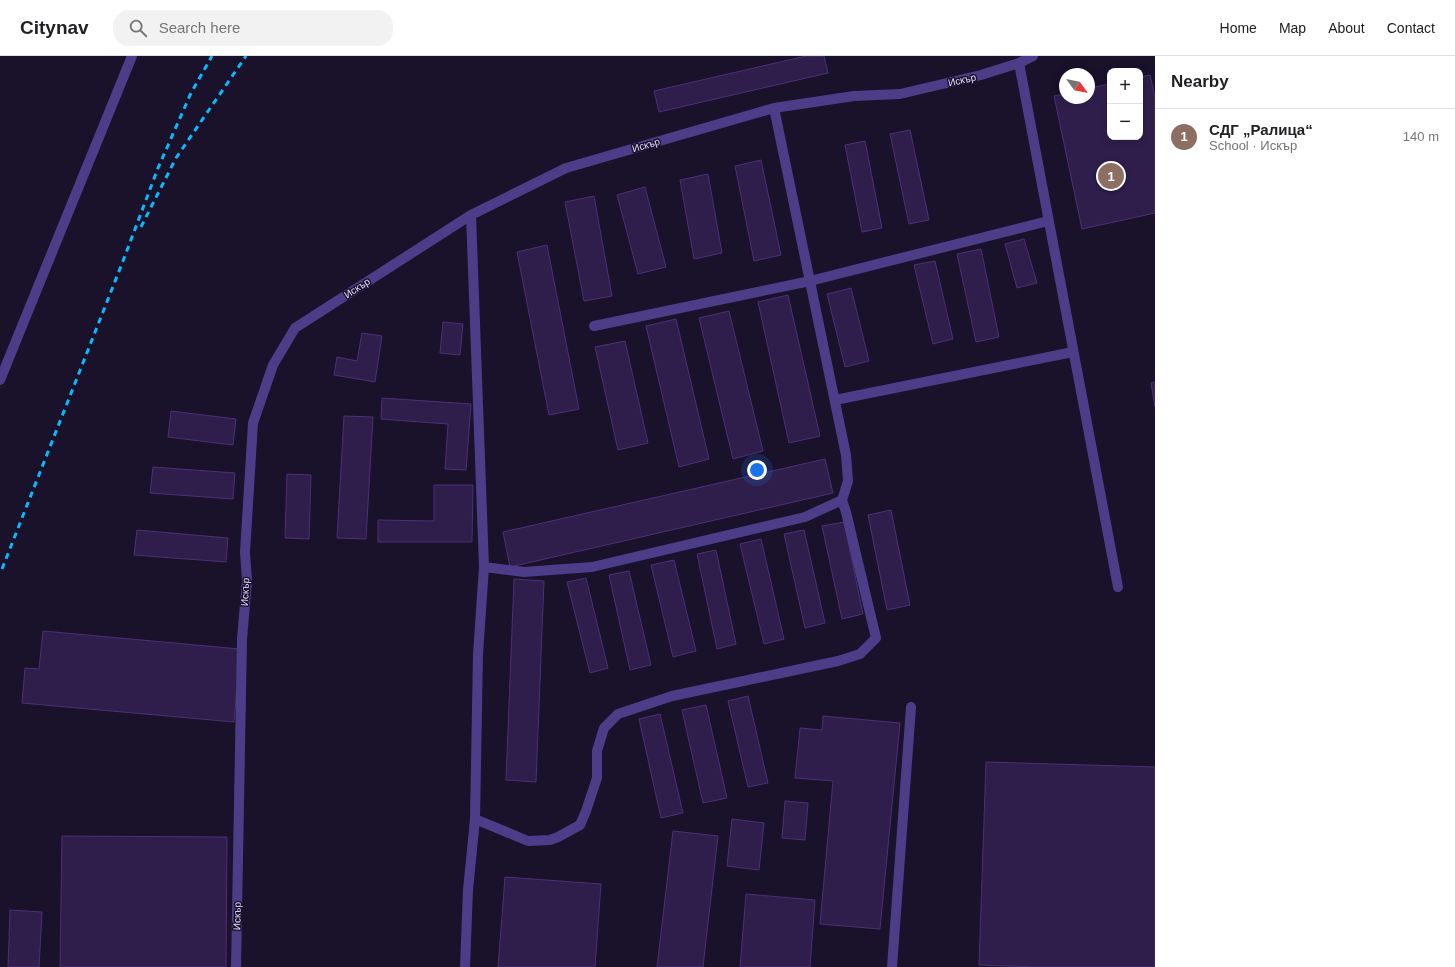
<!DOCTYPE html>
<meta charset="utf-8">
<style>
:root{--surface:#fff;--page:#f2f2f2;--text:#202124;--muted:#757577;--line:#e0e0e0;--accent:#176585}
body{margin:0;font-family:Arial,sans-serif;background:var(--page);color:var(--text)}
.controls{position:absolute;right:12px;top:12px;display:grid;overflow:hidden;border-radius:8px;box-shadow:0 2px 10px #0003}
.controls button{width:36px;height:36px;display:grid;place-items:center;padding:0;border:0;border-bottom:1px solid var(--line);background:var(--surface);color:var(--text);font:20px sans-serif}
.compass{position:absolute;left:1059px;top:12px;width:36px;height:36px;border-radius:50%;background:var(--surface);box-shadow:0 2px 10px #0003;rotate:123deg}
.you{position:absolute;left:757px;top:414px;width:14px;height:14px;margin:-10px;border:3px solid #fff;border-radius:50%;background:#1a73e8;box-shadow:0 0 0 6px #1a73e833}
.badge{display:grid;place-items:center;width:26px;height:26px;border-radius:50%;background:var(--accent);color:#fff;font-size:13px;font-weight:700}
.pin{position:absolute;translate:-50% -50%;border:2px solid #fff;box-shadow:0 1px 4px #0006}
.list{margin:0;padding:0;list-style:none}
h2{display:flex;justify-content:space-between;align-items:center;height:52px;margin:0;padding:0 16px;font-size:17px}
h2 small{font-size:13px;font-weight:400;color:var(--muted)}
.list li{display:grid;grid-template-columns:26px 1fr auto;gap:12px;align-items:center;box-sizing:border-box;height:56px;padding:0 16px;border-top:1px solid var(--line)}
.list b{display:block;font-size:15px;white-space:nowrap}
.list p{margin:0;font-size:13px;white-space:nowrap;color:var(--muted)}
.list em{font-size:13px;font-style:normal;color:var(--muted)}
.icon{flex:none;width:22px;height:22px;fill:none;stroke:currentColor;stroke-width:2;stroke-linecap:round;stroke-linejoin:round}
.map{position:relative;flex:none;width:1155px;height:911px;overflow:hidden}
header{display:flex;align-items:center;gap:24px;box-sizing:border-box;height:56px;padding:0 20px;background:var(--surface);border-bottom:1px solid var(--line)}
header strong{font-size:19px}
nav{display:flex;gap:22px;margin-inline-start:auto;font-size:14px}
.search{width:280px;height:36px;background:var(--page);display:flex;align-items:center;gap:10px;box-sizing:border-box;padding:0 14px;border-radius:16px;color:var(--muted);font-size:15px}
main{display:flex}
aside{flex:1;background:var(--surface)}
.map>svg:first-child{display:block}
.building{fill:#2f1e4b;stroke:#4b3077}
.lines{fill:none;stroke-linecap:round;stroke-linejoin:round}
.minor{stroke:#4d3d89;stroke-width:10}
.rail{stroke:#0bb9fb;stroke-width:3;stroke-dasharray:6 5;stroke-linecap:butt}
.labels{text-anchor:middle;dominant-baseline:central;stroke-width:3;stroke-linejoin:round;paint-order:stroke}
.street-label{font-size:10px;fill:#e6dbfe;stroke:#1a112b}
</style>
<header>
<strong>Citynav</strong>
<div class="search"><svg class="icon" aria-label="search" viewBox="0 0 24 24"><circle cx="10" cy="10" r="6"/><path d="M15 15l6 6"/></svg>Search here</div>
<nav><a>Home</a><a>Map</a><a>About</a><a>Contact</a></nav>
</header>
<main>
<div class="map">
<svg width="1155" height="911" viewBox="0 0 1155 911">
<rect width="100%" height="100%" fill="#1a112b"/>
<path class="building" d="M806,0H824L828,17L659,56L654,35Z
M1150,19L1155,41V157L1082,173L1054,40L1065,38V42H1089V32L1110,28V81H1140V21Z
M910,74L929,164L909,168L890,78Z
M865,85L882,172L862,176L845,89Z
M761,104L781,199L754,205L735,110Z
M708,118L722,197L694,203L680,124Z
M645,131L666,211L638,218L617,139Z
M594,140L612,240L584,245L565,146Z
M1024,183L1037,227L1017,232L1005,188Z
M547,189L579,353L549,359L517,196Z
M981,193L999,281L976,286L957,198Z
M935,205L953,283L933,288L914,209Z
M851,232L869,305L845,311L827,238Z
M788,239L820,380L789,387L758,246Z
M729,255L763,395L733,403L699,262Z
M676,263L709,403L679,411L646,270Z
M443,266L463,268L460,299L440,297Z
M362,277L382,280L375,326L334,319L337,301L357,305Z
M625,285L648,387L618,394L595,291Z
M1155,326V351L1151,327Z
M382,342L471,348L466,414L445,413L448,368L381,363Z
M171,355L236,363L233,389L168,381Z
M344,360L373,361L366,483L337,482Z
M825,403L833,437L510,511L503,476Z
M153,411L235,417L233,443L150,437Z
M287,418L311,419L309,483L285,482Z
M434,429H473L472,486H378V464L434,465Z
M891,454L910,549L887,554L868,459Z
M844,466L863,558L842,563L822,470Z
M137,474L228,482L226,506L134,499Z
M804,474L825,567L805,572L784,478Z
M761,483L784,583L764,588L740,488Z
M716,494L736,588L717,593L697,498Z
M674,504L696,595L673,601L651,509Z
M629,515L651,609L630,614L609,519Z
M586,522L608,612L590,617L567,526Z
M514,523L544,525L536,726L506,724Z
M43,575L240,593L234,666L22,647L25,612L39,613Z
M748,640L768,727L748,731L728,645Z
M706,649L727,742L703,747L682,654Z
M660,658L683,757L661,762L639,663Z
M823,660L900,667L880,873L820,868L833,725L795,722L800,672L822,674Z
M986,706L1155,711V911H1035L979,909Z
M785,745L808,747L805,784L782,782Z
M732,763L764,767L759,814L727,810Z
M673,775L718,780L703,911H657Z
M62,780L227,781L226,911H60Z
M505,821L601,828L595,911H498Z
M746,838L815,844L810,911H740Z
M10,854L42,856L39,911H8Z"/>
<g class="lines">
<path class="minor" d="M1019,7L1118,531
M594,270L810,225L1048,165
M0,324L132,0
M835,344L1073,296
M484,511L524,516L592,511L805,461L842,444L848,425L846,399L774,52
M475,763L528,785L550,784L558,781L580,769L586,755L597,722V695L604,672L618,658L672,640L838,605L860,598L876,582L846,456L842,444
M236,911L242,583L247,525L245,496L253,367L273,309L295,272L471,159L566,112L774,52L854,40L900,38L981,19L1019,7L1033,0
M465,911L468,834L475,763L478,598L484,511L471,159
M892,911L911,651"/>
<path class="rail" d="M141,171L176,102L246,0
M2,513L123,205L158,112L191,37L212,0"/>
</g>
<g class="labels">
<g class="street-label">
<text transform="translate(962 24) rotate(-13)">Искър</text>
<text transform="translate(646 89) rotate(-16)">Искър</text>
<text transform="translate(357 232) rotate(-33)">Искър</text>
<text transform="translate(245 536) rotate(-87)">Искър</text>
<text transform="translate(237 860) rotate(-89)">Искър</text>
</g>
</g>
</svg>
<div class="controls">
<button>+</button>
<button>−</button>
</div>
<svg class="compass" viewBox="-18 -18 36 36"><path d="M0-13l5 13h-10z" fill="#e53935"/><path d="M0 13l5-13h-10z" fill="#757577"/></svg>
<div class="you"></div>
<div class="pin badge" style="left:1111px;top:120px;background:#8d6e63">1</div>
</div>
<aside>
<h2>Nearby<small></small></h2>
<ul class="list">
<li><span class="badge" style="background:#8d6e63">1</span><div><b>СДГ „Ралица“</b><p>School · Искър</p></div><em>140 m</em></li>
</ul>
</aside>
</main>
